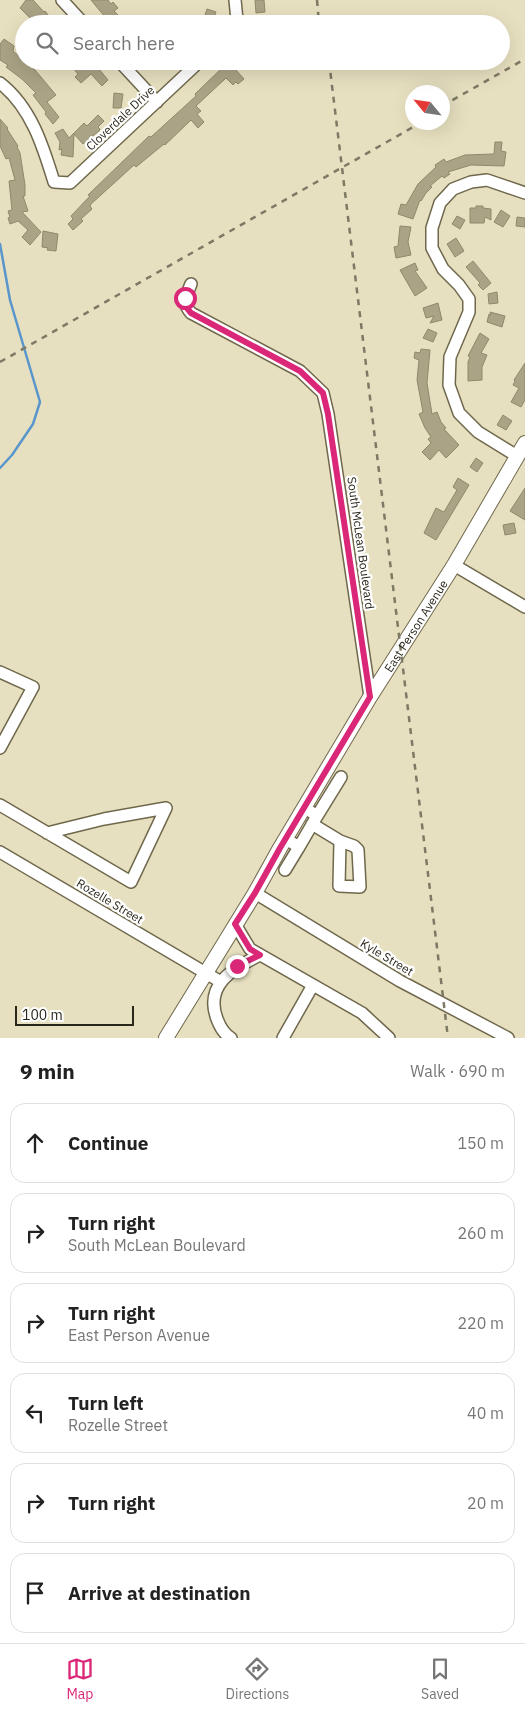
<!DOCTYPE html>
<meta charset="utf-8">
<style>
:root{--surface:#fff;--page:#f2f2f2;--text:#222;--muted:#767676;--line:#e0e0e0;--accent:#db2777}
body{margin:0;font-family:"IBM Plex Sans",sans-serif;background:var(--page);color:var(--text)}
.compass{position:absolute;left:405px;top:85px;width:45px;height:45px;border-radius:50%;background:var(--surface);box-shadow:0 5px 20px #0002;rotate:299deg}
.scale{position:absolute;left:15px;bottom:12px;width:119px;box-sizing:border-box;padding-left:5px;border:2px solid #29261a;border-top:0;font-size:14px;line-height:18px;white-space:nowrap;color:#29261a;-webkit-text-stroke:4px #fff;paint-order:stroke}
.stop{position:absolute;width:15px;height:15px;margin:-11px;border:4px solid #db2777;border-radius:50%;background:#fff}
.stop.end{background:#db2777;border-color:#fff;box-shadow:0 1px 5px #0008}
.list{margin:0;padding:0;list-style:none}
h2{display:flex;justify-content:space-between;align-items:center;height:65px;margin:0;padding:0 20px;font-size:21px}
h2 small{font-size:16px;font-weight:400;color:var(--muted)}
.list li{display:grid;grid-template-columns:32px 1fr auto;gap:15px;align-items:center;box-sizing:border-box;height:80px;margin:0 10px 10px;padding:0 10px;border:1px solid var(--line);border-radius:15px}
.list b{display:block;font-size:19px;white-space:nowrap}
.list p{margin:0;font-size:16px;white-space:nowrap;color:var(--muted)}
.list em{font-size:16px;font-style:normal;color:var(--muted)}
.icon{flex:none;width:28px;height:28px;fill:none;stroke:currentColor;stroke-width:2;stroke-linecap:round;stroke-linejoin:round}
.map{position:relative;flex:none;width:525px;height:1038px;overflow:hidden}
.search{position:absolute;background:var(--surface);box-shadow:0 5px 20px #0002;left:15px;right:15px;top:15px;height:55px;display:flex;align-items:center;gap:12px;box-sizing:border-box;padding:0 18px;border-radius:28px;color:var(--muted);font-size:19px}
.sheet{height:605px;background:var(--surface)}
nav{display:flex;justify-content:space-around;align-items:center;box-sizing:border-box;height:70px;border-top:1px solid var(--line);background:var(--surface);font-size:14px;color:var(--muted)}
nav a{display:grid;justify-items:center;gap:2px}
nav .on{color:var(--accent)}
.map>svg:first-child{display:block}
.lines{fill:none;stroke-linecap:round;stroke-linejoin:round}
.stream{stroke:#5996cc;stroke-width:2.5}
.building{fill:#aaa385;stroke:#8f896c}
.minor-casing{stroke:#6f684c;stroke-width:14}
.major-casing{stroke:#6f684c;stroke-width:16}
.minor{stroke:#fff;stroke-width:11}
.major{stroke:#fff;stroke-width:14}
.rail{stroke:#7d7964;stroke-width:2.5;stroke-dasharray:6 6;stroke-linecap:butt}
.route{stroke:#db2777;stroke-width:6}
.labels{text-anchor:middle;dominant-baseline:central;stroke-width:4.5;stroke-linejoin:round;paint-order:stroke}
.street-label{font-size:12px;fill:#29261a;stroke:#fff}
</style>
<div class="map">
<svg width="525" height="1038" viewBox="0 0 525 1038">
<rect width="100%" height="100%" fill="#e7e0c0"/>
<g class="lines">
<path class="stream" d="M0,244L10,300L40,402L33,424L12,455L0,468"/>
</g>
<path class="building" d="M26,0H33L44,12L45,11L55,24H36L20,8Z
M91,0H108L111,4L113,2L118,8L114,11L119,16L112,21L107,15L105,17Z
M255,0H264L265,12L256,13Z
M207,9L216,12L212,24H202Z
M261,16L283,21V24H259Z
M4,39L14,46L13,51L35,70L56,95L47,102L59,117L53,124L45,114L46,112L33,95L36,93L22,79L6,67L8,65L0,60V44Z
M67,61H89L93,65L94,63L108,80L102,86L91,74L81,83L75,77L78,74Z
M227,61H238L242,64L236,70L244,79L238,84L236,82L233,85L226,78L196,106L201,111L197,114L204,122L198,128L191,120L165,145L164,144L136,167L134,165L91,204L90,206L92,209L81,219L83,221L73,230L68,224L73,219L71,216L90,196L88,195L149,136L151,137L196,96L195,94L224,66L223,65Z
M114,93L123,94L121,108H113Z
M98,115L104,121L98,127L100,129L99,131L83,144L74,134L73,157L61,155L62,149L59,150L60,142L55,133L63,129L69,138L84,123L87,126Z
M0,119L8,128L7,129L18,146L17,147L20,153L25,185V196H23L28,211L22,212L41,232L30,245L22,237L28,230L18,221L10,224L8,218L10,217L8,211L12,210L9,181L15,180L9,158L6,159L0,146Z
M495,142H502L501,151L506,152L504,166L471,165L448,172L450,174L444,178L442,176L430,186L432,187L426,193L421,201L420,200L413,219L398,214L401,204L406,205L418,184L436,167L435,165L444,159L446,162L465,155L494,154Z
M476,206H483V208L491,209V220L485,217L484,223H470V208H476Z
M501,210L510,216L503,227L494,222Z
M457,216L465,220L460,229L452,224Z
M517,217L525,218V227L516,226Z
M400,226L411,227L408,242L411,255L396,258L394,247L398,246Z
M43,231L58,234L56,251L47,250L48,248L42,247Z
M456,238L464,251L455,257L447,244Z
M473,261L491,283L483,290L478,285L480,283L466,267Z
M415,263L418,270L415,271L427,288L415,296L400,270Z
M497,292L498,303L489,304L488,294Z
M438,303L442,320L430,323L434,316L426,318L423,308Z
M490,312L505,316L502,327L487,322L489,314L491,315Z
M428,329L437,333L433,342L423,338Z
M480,333L489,339L481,353L487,355L482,367V380L468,381V362L470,357L468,356Z
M421,349L430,350L427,383L432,414L437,412L441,422L446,428L444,429L459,445L446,458L439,450L430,460L422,452L431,443L428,439L431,437L425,428L419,414L423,412L417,380L419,360L414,358L415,352L420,353Z
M525,363V400L521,407L511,402L519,388L513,385L515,381L514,380Z
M503,415L512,421L506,430L497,425Z
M476,458L483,463L477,472L470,467Z
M458,478L469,485L436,540L424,533L436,508L444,512L457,490L453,487Z
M525,488V520L510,511Z
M514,523L516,533L505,535L503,525Z"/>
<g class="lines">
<defs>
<path id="minor" d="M62,0L84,24
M235,0L237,20L236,24
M119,61L157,102
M0,83C31,107 43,146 54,182L70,183L200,61
M191,284C186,296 182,303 191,313L300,371L323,393L328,414L370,697
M517,456L478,432L459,413L449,385L450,357L469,312V299L459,285L443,269L432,248V228L440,203L453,189L471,182L487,180L525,193
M454,565L525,607
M0,672L33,687L0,748
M0,805L131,882L166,808L104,819L47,833
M317,816L341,777
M312,824L340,841L339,886L360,887L358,850L354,846L340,841
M286,839L299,847L317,816L304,807
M0,852L221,982
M285,870L299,847
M255,893L400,981L508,1038
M235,924L250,949L362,1013L389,1038
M231,1038C224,1034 220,1027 217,1019C204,985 233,968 260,955
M283,1038L313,985"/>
<g id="major">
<path id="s1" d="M166,1038L255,893L280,848L370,697L454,565L525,443"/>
</g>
</defs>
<use href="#minor" class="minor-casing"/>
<use href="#major" class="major-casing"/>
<use href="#minor" class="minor"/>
<use href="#major" class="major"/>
<path class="rail" d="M317,0L319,24
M329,61L448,1038
M442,106L525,59
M0,362L422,122"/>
</g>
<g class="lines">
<path class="route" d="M185,298L186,307L191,313L300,371L323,393L328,414L370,697L280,848L255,893L235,924L250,949L260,955L237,966"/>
</g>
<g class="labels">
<g class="street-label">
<text transform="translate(120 118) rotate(-43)">Cloverdale Drive</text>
<text transform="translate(361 543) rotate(82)">South McLean Boulevard</text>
<text stroke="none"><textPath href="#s1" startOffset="482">East Person Avenue</textPath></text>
<text transform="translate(110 901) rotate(31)">Rozelle Street</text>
<text transform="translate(387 957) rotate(31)">Kyle Street</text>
</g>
</g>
</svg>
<svg class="compass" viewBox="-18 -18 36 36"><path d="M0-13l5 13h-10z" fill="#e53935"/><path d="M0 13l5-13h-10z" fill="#767676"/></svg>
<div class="scale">100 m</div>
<div class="stop" style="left:185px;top:298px"></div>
<div class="stop end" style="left:237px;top:966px"></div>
<div class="search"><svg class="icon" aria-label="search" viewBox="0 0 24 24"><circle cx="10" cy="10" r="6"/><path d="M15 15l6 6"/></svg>Search here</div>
</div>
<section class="sheet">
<h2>9 min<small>Walk · 690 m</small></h2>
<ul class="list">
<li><svg class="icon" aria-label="ahead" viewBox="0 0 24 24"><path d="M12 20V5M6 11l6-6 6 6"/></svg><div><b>Continue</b></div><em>150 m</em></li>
<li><svg class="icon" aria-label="right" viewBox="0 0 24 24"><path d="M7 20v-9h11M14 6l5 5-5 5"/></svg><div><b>Turn right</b><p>South McLean Boulevard</p></div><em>260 m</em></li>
<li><svg class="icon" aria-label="right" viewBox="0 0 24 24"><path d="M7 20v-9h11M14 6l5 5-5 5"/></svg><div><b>Turn right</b><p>East Person Avenue</p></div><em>220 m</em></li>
<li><svg class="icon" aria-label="left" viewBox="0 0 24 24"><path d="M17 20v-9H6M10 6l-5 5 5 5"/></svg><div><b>Turn left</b><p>Rozelle Street</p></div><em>40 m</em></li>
<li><svg class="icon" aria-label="right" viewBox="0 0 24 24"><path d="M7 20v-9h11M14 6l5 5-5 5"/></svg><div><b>Turn right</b></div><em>20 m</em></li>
<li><svg class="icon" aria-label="arrive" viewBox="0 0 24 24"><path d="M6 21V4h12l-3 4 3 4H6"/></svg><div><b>Arrive at destination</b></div></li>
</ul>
</section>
<nav>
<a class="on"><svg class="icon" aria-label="map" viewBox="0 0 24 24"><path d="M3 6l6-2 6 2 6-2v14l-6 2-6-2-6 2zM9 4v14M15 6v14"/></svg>Map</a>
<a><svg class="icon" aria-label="directions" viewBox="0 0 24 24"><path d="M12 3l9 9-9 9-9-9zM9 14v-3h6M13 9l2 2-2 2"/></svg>Directions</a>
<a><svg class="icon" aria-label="saved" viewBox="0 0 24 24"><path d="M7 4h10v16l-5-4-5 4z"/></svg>Saved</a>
</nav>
